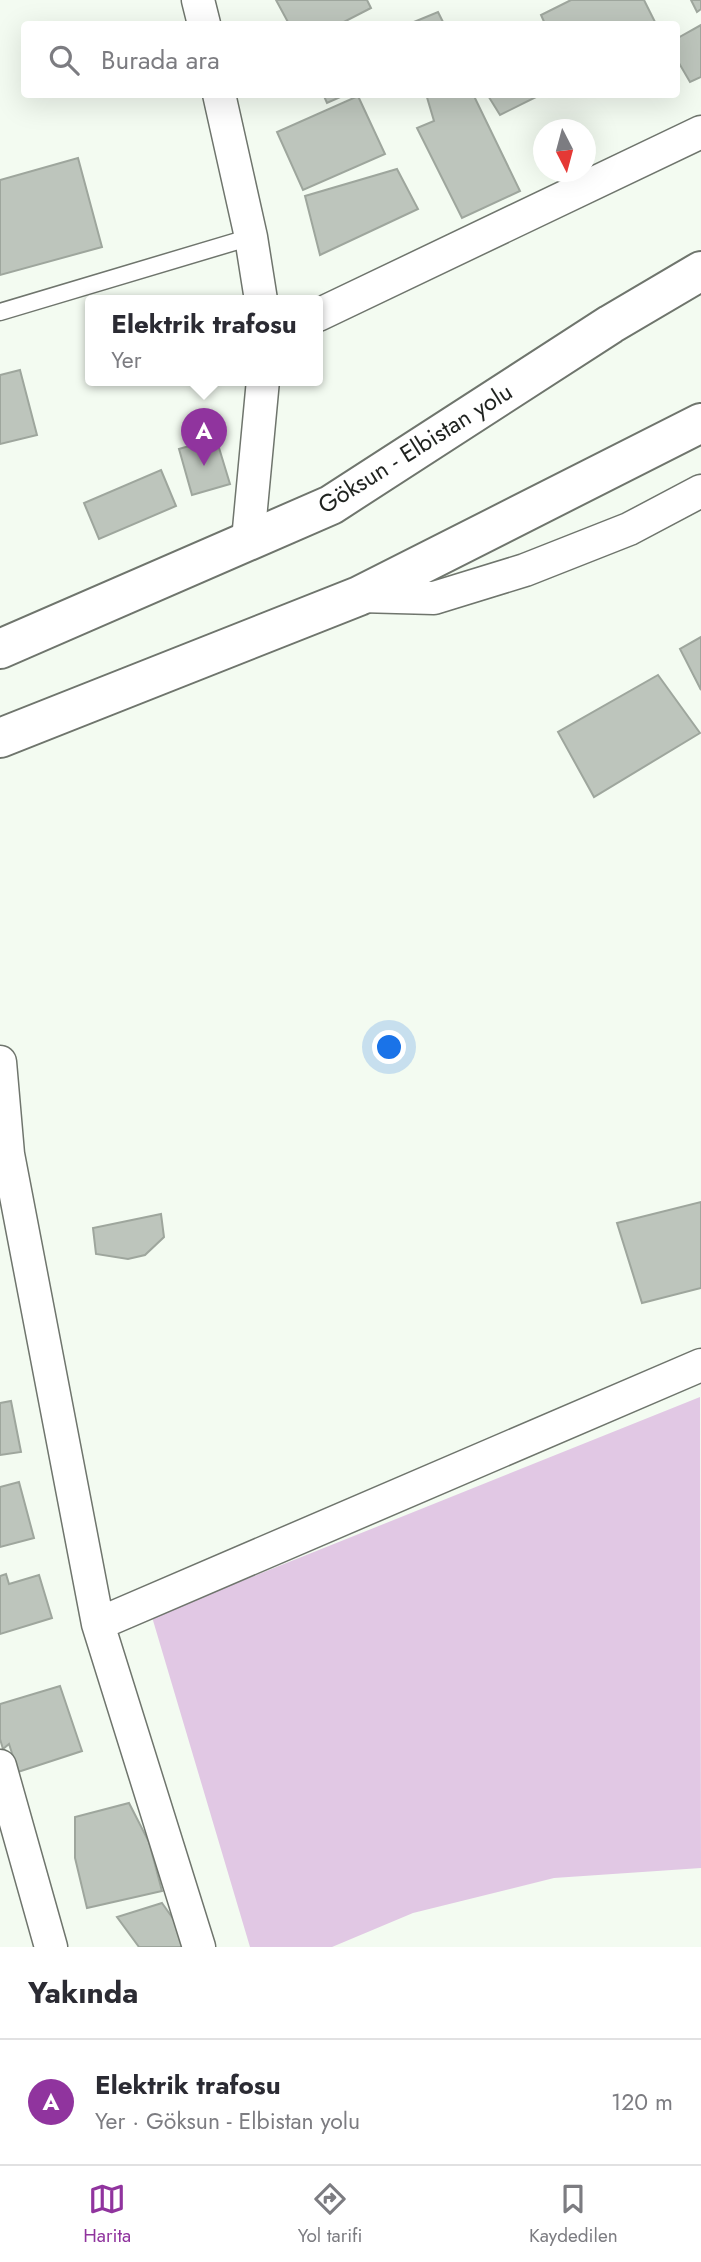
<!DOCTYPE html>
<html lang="tr">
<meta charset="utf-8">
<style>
:root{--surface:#fff;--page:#f7f7f7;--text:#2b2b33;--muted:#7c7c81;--line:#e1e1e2;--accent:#90349e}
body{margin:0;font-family:Jost,sans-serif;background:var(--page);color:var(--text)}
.compass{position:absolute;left:533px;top:119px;width:63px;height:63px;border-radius:50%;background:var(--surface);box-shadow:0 7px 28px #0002;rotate:174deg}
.you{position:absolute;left:390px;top:1048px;width:24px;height:24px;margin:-18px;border:5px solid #fff;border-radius:50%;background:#1a73e8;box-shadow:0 0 0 10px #1a73e833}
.badge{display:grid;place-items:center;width:46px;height:46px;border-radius:50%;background:var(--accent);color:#fff;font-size:23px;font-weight:700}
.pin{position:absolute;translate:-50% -58px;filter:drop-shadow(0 2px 4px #0008)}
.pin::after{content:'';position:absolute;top:37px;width:24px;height:21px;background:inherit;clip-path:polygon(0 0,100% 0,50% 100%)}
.popup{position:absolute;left:85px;top:295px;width:238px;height:91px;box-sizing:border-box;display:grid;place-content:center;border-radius:7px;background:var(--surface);filter:drop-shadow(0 2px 5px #0005);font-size:23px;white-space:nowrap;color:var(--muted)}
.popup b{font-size:26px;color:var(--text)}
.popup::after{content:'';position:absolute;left:50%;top:100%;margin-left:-14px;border:14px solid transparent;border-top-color:var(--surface)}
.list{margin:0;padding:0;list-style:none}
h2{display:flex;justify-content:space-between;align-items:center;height:91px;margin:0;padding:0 28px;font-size:30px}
h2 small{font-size:23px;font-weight:400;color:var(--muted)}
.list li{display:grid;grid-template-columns:46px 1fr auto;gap:21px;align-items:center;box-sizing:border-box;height:126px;padding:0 28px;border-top:2px solid var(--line)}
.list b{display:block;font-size:26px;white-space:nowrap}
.list p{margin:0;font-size:23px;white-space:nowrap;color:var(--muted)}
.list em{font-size:23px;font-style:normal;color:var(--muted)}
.icon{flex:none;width:38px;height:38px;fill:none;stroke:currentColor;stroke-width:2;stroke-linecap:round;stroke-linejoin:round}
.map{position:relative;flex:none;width:701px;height:1947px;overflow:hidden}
.search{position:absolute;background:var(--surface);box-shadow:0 7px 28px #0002;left:21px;right:21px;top:21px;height:77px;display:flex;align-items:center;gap:18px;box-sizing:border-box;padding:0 24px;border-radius:7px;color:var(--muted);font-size:26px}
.sheet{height:217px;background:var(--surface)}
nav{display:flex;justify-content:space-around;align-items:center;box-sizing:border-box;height:98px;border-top:2px solid var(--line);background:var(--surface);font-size:19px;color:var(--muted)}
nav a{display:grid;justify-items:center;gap:4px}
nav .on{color:var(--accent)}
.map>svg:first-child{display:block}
.green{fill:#e1c8e4}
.building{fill:#bdc5bc;stroke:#9ea69d;stroke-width:2}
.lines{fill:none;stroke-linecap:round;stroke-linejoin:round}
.lane-casing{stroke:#6f756d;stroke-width:19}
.street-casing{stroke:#6f756d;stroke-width:35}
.highway-casing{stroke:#6f756d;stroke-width:42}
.lane{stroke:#fff;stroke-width:16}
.street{stroke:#fff;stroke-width:32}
.highway{stroke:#fff;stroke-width:38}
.labels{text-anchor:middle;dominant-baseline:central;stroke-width:7;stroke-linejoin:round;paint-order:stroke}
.street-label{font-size:24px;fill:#1f221f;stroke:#fff}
</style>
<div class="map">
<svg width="701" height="1947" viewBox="0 0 701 1947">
<rect width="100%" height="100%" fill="#f3fbf1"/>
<path class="green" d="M700,1397L701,1868L554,1878L413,1913L332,1947H250L152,1617Z"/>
<path class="building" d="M276,0H367L371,8L340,24H289Z
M571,0H644L656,24H545L541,15Z
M691,0H701V9L697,12Z
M438,12L444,24H409Z
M701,25V77L690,82L676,58V39Z
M323,94H347L327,103Z
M426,94H473L520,191L462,218L417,128L434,121Z
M487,94H542L500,115Z
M358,96L385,154L303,190L277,132Z
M78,158L102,247L0,275V180Z
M397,169L418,209L320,255L305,196Z
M20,370L37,435L0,444V375Z
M216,438L230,484L192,495L179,449Z
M161,470L176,506L99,539L84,503Z
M701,637V690L680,649Z
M658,675L700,733L594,797L558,732Z
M701,1202V1288L642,1303L617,1223Z
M161,1214L164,1237L145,1255L128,1259L96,1254L93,1228Z
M11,1401L21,1452L0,1455V1403Z
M19,1482L34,1538L0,1547V1487Z
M6,1574L9,1584L39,1575L52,1618L0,1634V1576Z
M60,1686L82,1751L18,1772L9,1744L3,1749L0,1739V1704Z
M129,1803L149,1842L162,1891L87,1908L75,1858V1817Z
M162,1903L191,1944L183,1947H139L117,1917Z"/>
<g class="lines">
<defs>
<path id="lane" d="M0,312L251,237"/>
<path id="street" d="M198,0L204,24
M219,94L251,237L261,300
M318,315L701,132
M248,540L263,380
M359,596L434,598L525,570L629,529L701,491
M0,1062L8,1154L98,1624L199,1947
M98,1624L701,1365
M0,1766L51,1947"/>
<path id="highway" d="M0,649L331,505L611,324L701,271
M0,738L359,596L701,423"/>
</defs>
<use href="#lane" class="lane-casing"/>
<use href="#street" class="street-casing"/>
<use href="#highway" class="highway-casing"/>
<use href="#lane" class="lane"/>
<use href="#street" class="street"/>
<use href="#highway" class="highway"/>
</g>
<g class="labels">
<g class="street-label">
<text transform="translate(415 448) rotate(-32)">Göksun - Elbistan yolu</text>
</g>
</g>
</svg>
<svg class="compass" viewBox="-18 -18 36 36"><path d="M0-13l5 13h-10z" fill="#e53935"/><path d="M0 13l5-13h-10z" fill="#7c7c81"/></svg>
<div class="you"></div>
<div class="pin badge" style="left:204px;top:466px">A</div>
<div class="popup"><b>Elektrik trafosu</b>Yer</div>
<div class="search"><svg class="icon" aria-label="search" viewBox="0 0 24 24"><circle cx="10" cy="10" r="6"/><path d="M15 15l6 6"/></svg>Burada ara</div>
</div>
<section class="sheet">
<h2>Yakında<small></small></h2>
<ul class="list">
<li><span class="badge">A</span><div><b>Elektrik trafosu</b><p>Yer · Göksun - Elbistan yolu</p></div><em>120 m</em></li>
</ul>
</section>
<nav>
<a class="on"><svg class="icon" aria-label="map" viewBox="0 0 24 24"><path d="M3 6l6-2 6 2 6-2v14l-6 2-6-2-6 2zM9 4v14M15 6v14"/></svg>Harita</a>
<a><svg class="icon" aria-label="directions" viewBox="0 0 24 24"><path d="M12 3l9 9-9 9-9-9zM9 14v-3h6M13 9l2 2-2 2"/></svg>Yol tarifi</a>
<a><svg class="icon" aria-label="saved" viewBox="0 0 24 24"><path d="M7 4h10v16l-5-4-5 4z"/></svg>Kaydedilen</a>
</nav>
